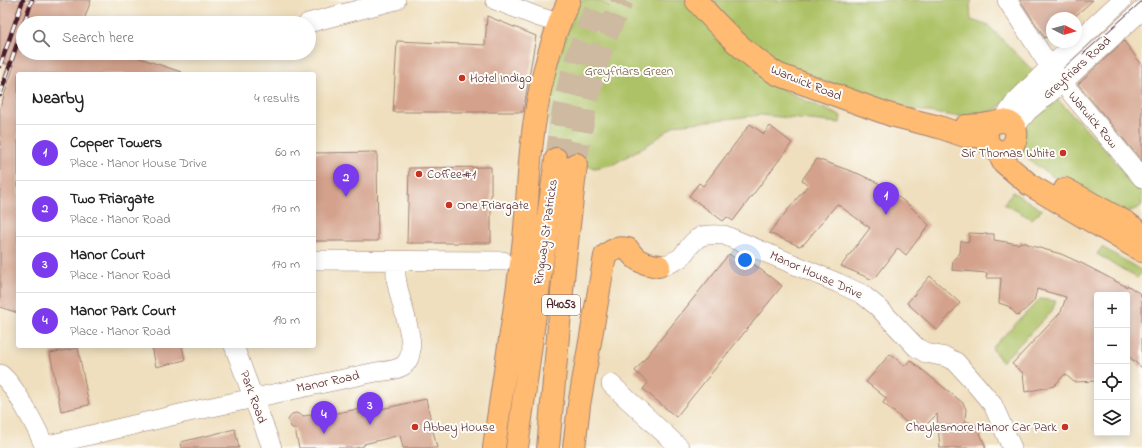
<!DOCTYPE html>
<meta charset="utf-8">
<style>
:root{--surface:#fff;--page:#f2f2f2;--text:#222;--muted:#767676;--line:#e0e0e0;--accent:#7c3aed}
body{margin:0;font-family:"Indie Flower",sans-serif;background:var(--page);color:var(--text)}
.controls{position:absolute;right:12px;bottom:12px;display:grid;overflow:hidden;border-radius:4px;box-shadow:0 2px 10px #0003}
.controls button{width:36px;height:36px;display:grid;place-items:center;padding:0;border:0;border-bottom:1px solid var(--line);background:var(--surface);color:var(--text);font:20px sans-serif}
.compass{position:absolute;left:1046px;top:12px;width:36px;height:36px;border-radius:50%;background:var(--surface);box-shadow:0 2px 10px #0003;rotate:96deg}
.you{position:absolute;left:745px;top:260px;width:14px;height:14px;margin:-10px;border:3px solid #fff;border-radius:50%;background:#1a73e8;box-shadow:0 0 0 6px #1a73e833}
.badge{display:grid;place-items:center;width:26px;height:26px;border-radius:50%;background:var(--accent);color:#fff;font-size:13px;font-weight:700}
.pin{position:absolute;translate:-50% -33px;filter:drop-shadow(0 1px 2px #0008)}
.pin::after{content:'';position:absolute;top:21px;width:14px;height:12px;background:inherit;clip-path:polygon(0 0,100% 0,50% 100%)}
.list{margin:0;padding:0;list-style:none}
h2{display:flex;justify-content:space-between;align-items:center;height:52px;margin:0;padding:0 16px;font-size:17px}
h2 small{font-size:13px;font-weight:400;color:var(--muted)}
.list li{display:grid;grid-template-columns:26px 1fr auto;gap:12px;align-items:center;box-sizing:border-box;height:56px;padding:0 16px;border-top:1px solid var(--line)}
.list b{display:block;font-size:15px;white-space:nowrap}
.list p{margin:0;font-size:13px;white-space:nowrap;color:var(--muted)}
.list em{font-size:13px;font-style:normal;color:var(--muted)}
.icon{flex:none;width:22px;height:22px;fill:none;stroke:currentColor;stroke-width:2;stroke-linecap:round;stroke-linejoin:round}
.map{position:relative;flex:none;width:1142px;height:448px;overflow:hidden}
.search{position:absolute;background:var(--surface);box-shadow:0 2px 10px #0003;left:16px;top:16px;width:300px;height:44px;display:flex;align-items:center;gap:10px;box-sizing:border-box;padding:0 14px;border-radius:22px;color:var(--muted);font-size:15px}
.panel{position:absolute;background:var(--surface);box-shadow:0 2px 10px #0003;left:16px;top:72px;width:300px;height:276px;border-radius:4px}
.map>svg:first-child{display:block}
.green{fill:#adc266;stroke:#7c7048}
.building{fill:#d4a28c}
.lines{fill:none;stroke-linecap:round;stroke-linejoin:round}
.highway-tunnel{stroke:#ceb9a1;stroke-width:22;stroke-dasharray:22 11;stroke-linecap:butt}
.minor-casing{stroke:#9c7f74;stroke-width:20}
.major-casing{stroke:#9c7f74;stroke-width:24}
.highway-casing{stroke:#9c7f74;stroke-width:24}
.minor{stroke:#fff;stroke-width:19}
.major{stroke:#ffbb71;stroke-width:22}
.highway{stroke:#ffbb71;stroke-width:22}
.tram{stroke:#4a1f2b;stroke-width:1}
.rail-casing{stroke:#4a1f2b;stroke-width:4.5}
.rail{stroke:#fdfcf7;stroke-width:3;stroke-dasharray:9;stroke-linecap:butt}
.poi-dot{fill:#c8321e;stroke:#fdfcf7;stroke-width:1.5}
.labels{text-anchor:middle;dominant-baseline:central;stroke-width:4;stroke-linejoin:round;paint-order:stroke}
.shield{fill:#fdfcf7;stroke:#806168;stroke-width:1}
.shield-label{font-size:12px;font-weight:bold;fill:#4a1f2b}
.street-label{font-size:13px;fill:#4a1f2b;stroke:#fdfcf7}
.park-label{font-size:13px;fill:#6d5840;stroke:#fdfcf7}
.poi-label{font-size:13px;fill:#4a1f2b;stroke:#fdfcf7;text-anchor:start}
</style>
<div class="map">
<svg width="1142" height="448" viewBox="0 0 1142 448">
<rect width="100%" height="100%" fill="#fdfcf7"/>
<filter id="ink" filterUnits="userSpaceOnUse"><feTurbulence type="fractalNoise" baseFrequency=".025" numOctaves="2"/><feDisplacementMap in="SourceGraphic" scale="8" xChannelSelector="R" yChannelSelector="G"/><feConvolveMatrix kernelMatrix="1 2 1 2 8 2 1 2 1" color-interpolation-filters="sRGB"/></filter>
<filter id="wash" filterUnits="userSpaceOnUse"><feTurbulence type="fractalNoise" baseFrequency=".012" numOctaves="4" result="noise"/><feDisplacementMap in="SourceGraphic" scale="16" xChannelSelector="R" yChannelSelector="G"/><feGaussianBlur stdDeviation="0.9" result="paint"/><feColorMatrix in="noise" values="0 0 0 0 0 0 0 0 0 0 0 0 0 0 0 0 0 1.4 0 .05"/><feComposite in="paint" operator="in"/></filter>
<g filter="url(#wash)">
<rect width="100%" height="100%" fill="#efdfbe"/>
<path class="green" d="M581,0H972L970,5L971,20L989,26L1035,73L1015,93L995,110L976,116H954L909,109L848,90L792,69L774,58L756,72C783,92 811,103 841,116L840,123L760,115L675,125L652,142L614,164L595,168L545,156C546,146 549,135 549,125C550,112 550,98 552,85C558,55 568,27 581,0Z
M1045,98L1051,106L1058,100L1100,143L1142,194V205L1138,208L1127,212L1106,203L1062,175L1055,178L1030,161L1020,146V131Z
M1013,192L1042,210L1032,219L1004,204Z
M1102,247L1142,271V273L1137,278L1097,254Z
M1040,299L1056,301L1052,311L1002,362L992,348Z"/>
<g id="blocks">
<path class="building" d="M0,0H91L83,23H23V53H125L181,72V74H18V313L0,307V108L14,66L0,62Z
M1020,0H1093L1073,18H1052V34L1045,38Z
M487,16L536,36L523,112H393L397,41L485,45Z
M1124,41L1142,65V161L1078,84Z
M750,124L764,134L770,126L792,143L733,221L727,217L723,221L689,196L699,183L703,186Z
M377,152L378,241H314V153Z
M817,159L859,174L884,186L910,206L929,225L906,255L898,248L876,277L871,279L841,266L870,228L837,204L804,244L799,246L769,233L808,185L802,180Z
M491,167V243H407L409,168Z
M969,233L994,234V240L1018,244L1021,242L1026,243L1032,246L1061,254L1083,264L1127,287V285L1142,295H1140L1142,296V368L1127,355V295H1097V381L1074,382L1065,374L1054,386L1025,392L1023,373L1012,364L1061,312L1066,297L1037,289L1034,301L1018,316L1008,306L999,303L1001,278H986L987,273L952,270L953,260L960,253L961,241L969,242Z
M729,254L748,268L752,263L782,286L676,417L643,389L648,383L635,371Z
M930,276L960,303L937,330L907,303Z
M152,346H182L185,360L156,367Z
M78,348L89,405L61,411L50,353Z
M890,354L905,366L910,360L963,403L966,409L965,421L979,430L986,448H940L937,414L924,427L916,421L911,426L883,403L886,398L866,382Z
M426,399L437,448H403L400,435L364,444V446L355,448H299L295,429L291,427L288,420L292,414L296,413L304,416L315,414L316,417L358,409L359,414Z
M235,429L239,448H182L181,442Z"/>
</g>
</g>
<g filter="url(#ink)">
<use href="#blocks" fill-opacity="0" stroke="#9c7f74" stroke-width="1"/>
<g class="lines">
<path class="highway-tunnel" d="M556,159C559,142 560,126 563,110C570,72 583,35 600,0
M576,164C585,106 596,52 623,0"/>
<defs>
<path id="minor" d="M495,0L536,16L558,23
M1007,0L1050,67L1066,87L1142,178
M308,23L396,0
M1002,121L1016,101L1050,67L1122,0
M1014,128L1028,111L1063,82L1142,10
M314,260L503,261
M659,266C666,265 674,262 680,258C687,251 692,240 702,236C709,234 717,235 724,235L838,283L862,294L878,307L916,347L926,353L946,357L956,362L972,380L993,405L1012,448
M234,346L272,448
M0,374C14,383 39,432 45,448
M611,384L680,448
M44,446L184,413L376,372C385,371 395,371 403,366C428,347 384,280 399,261"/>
<path id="major" d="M696,0C720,28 745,54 777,74L891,115L939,127L965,136H987
M966,126C975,126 985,125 994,123C997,122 999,121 1003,121C1031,124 1009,170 988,143
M998,151L1003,162L1030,185L1142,251
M1065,189L1127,223L1142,234"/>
<path id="highway" d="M494,448C503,378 516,309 524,239C527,210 528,180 531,151C536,100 547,47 569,0
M517,448L556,159
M548,448L564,269L576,164
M574,448L579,405L605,256C613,249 618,247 628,249C636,262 645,264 659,266"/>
</defs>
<use href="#minor" class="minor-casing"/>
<use href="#major" class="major-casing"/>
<use href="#highway" class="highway-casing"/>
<use href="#minor" class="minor"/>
<use href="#major" class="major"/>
<use href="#highway" class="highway"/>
<path class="tram" d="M1083,54L1142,1"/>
<defs>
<path id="rail" d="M24,23L32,0
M0,66L23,0
M0,95L23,26"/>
</defs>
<use href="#rail" class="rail-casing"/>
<use href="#rail" class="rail"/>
</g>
</g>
<g class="poi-dot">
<circle cx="462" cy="78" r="4"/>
<circle cx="1063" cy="153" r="4"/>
<circle cx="419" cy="174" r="4"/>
<circle cx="449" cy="205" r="4"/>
<circle cx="415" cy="427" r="4"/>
<circle cx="1065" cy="427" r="4"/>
</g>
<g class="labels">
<rect class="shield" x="542" y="295" width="38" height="20" rx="3"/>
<g class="shield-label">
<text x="561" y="305">A4053</text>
</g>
<g class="street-label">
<text transform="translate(1077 68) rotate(-42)">Greyfriars Road</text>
<text transform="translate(806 83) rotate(22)">Warwick Road</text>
<text transform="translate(1093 120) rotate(50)">Warwick Row</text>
<text transform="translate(546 232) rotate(-82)">Ringway St Patricks</text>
<text transform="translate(816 275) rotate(24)">Manor House Drive</text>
<text transform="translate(328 382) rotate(-12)">Manor Road</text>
<text transform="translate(253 397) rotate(70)">Park Road</text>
</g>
<g class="park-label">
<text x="629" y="71">Greyfriars Green</text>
</g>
<g class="poi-label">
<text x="470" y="78">Hotel Indigo</text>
<text x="1055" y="153" text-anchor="end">Sir Thomas White</text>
<text x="427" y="174">Coffee#1</text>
<text x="457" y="205">One Friargate</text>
<text x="423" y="427">Abbey House</text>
<text x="1057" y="427" text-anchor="end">Cheylesmore Manor Car Park</text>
</g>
</g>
</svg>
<div class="controls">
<button>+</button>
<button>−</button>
<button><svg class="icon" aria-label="locate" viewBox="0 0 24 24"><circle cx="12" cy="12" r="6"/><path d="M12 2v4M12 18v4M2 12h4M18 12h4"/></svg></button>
<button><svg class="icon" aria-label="layers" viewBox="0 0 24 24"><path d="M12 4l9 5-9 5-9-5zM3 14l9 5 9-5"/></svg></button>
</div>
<svg class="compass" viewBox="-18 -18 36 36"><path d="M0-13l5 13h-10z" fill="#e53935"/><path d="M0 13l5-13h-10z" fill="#767676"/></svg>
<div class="you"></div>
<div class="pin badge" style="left:886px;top:215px">1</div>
<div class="pin badge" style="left:346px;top:197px">2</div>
<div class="pin badge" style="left:370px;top:425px">3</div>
<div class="pin badge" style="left:324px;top:434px">4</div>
<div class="search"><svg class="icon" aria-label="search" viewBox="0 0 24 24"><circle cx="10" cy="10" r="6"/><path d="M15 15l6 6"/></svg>Search here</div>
<section class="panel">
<h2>Nearby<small>4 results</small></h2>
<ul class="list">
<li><span class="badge">1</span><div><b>Copper Towers</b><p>Place · Manor House Drive</p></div><em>60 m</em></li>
<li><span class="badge">2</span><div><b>Two Friargate</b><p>Place · Manor Road</p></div><em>170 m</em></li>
<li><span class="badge">3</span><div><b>Manor Court</b><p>Place · Manor Road</p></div><em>170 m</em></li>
<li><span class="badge">4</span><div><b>Manor Park Court</b><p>Place · Manor Road</p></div><em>190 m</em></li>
</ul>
</section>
</div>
